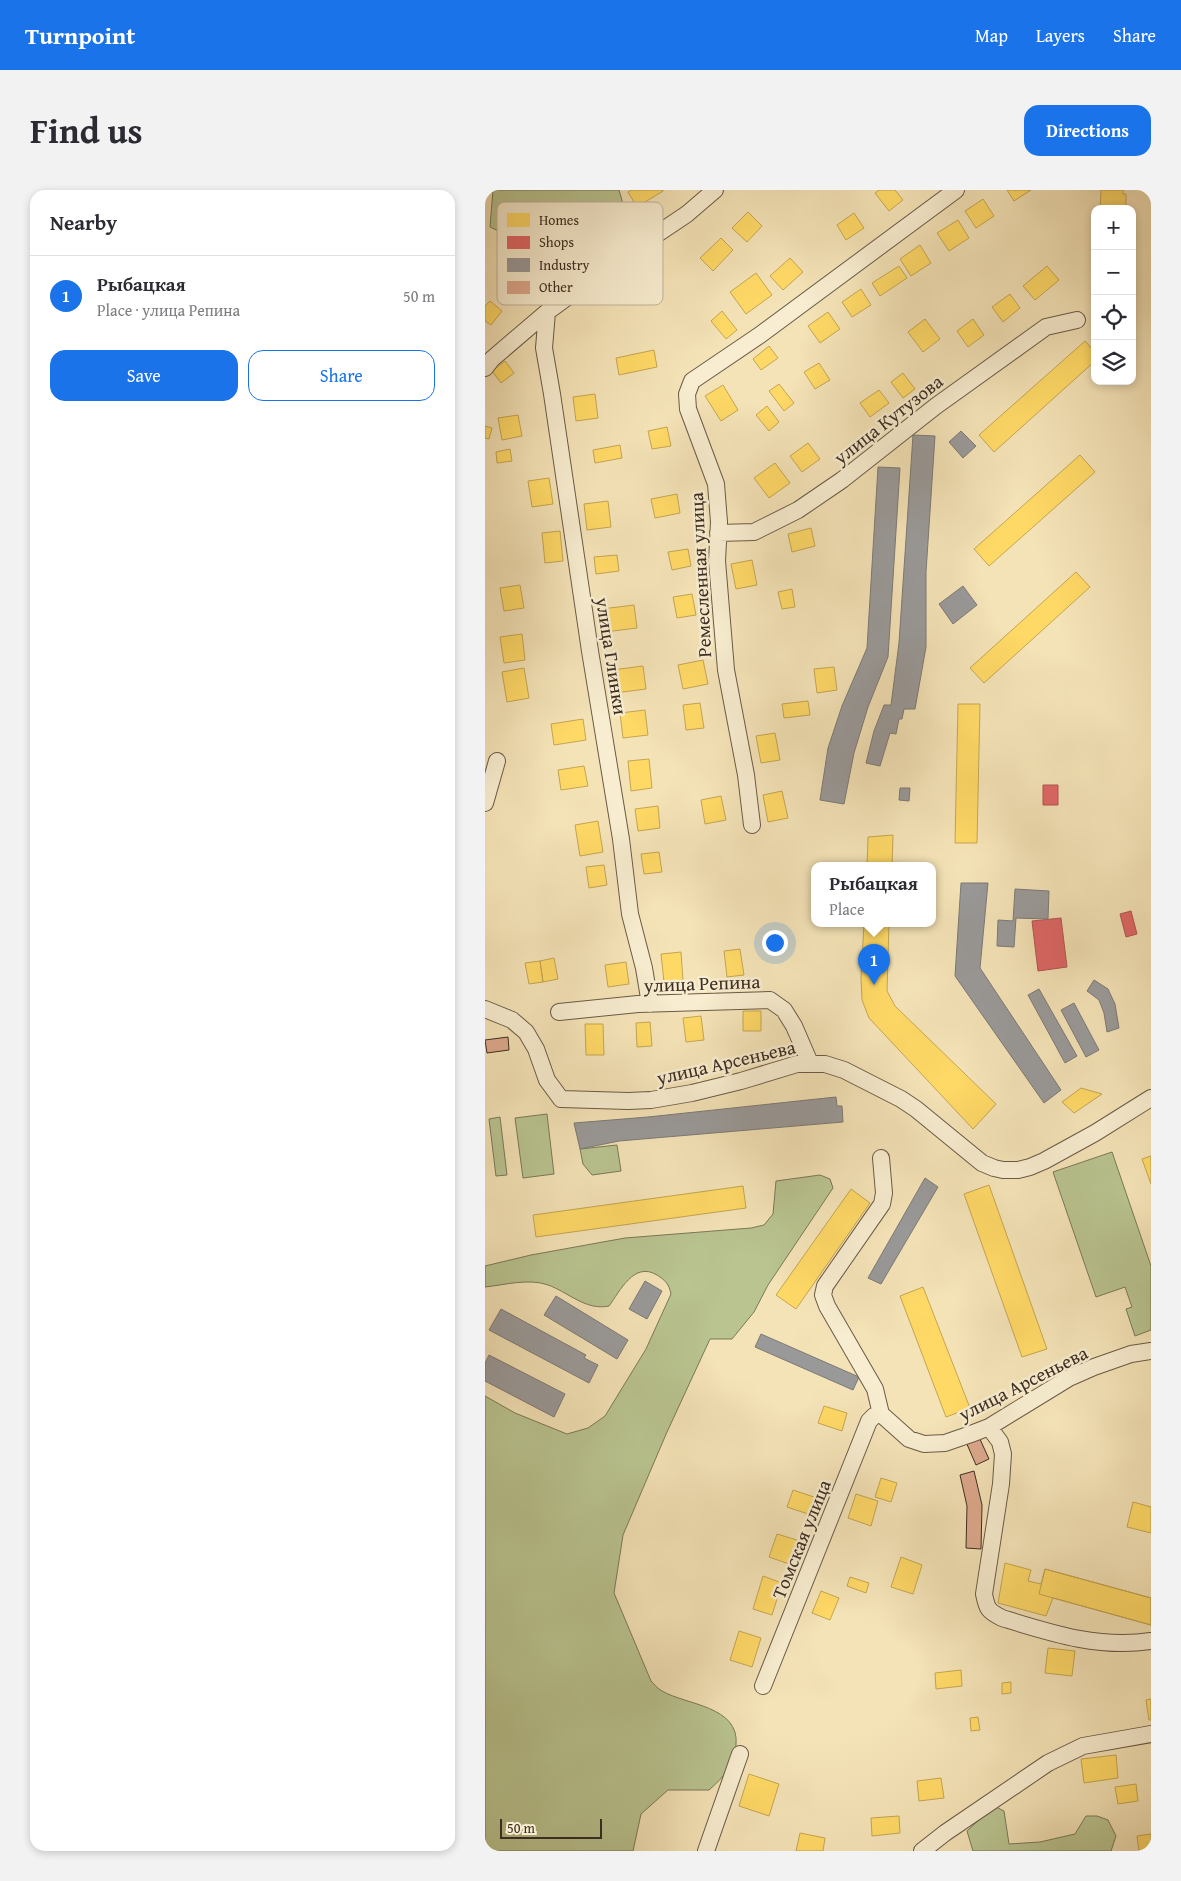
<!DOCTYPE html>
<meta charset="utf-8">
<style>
:root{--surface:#fff;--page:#f2f2f3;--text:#2b2b33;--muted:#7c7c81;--line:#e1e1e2;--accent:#1a73e8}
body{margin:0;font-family:"Gentium Book Plus",serif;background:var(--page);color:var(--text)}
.controls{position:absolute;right:15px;top:15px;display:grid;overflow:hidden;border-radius:10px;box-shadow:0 2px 8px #0003}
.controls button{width:45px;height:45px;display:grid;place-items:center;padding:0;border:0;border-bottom:1px solid var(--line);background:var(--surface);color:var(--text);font:25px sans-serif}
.scale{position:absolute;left:15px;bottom:12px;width:102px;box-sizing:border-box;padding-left:5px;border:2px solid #3c2d22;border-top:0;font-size:14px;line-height:18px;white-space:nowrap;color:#3c2d22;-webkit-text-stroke:4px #f8edd0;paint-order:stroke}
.you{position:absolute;left:289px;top:752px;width:18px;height:18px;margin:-12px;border:4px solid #fff;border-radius:50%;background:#1a73e8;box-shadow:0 0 0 8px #1a73e833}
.badge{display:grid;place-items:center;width:32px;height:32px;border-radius:50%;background:var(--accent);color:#fff;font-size:16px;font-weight:700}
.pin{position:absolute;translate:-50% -41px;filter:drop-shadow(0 1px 2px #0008)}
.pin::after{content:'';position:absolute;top:26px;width:18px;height:15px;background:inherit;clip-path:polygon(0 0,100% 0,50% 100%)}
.popup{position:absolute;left:326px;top:672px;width:125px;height:65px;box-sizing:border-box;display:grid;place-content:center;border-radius:10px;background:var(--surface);filter:drop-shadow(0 1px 4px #0005);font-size:16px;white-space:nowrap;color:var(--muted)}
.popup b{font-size:19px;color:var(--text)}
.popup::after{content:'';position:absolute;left:50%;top:100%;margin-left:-10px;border:10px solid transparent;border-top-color:var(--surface)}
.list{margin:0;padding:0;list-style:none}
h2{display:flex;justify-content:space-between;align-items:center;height:65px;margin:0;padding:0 20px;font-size:21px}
h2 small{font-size:16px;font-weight:400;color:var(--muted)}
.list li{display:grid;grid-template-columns:32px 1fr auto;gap:15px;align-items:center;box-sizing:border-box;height:80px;padding:0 20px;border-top:1px solid var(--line)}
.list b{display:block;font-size:19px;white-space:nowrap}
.list p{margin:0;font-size:16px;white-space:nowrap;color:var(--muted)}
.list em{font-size:16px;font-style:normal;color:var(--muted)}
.actions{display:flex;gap:10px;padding:15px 20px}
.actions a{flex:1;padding:11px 0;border:1px solid var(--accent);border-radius:15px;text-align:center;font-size:18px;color:var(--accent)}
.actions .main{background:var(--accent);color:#fff}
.icon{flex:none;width:28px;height:28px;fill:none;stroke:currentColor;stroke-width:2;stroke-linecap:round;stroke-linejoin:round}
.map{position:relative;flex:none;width:666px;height:1661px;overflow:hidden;border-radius:15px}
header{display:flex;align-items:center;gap:30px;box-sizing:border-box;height:70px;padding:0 25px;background:var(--accent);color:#fff}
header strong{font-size:24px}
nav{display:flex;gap:28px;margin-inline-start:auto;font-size:18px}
.intro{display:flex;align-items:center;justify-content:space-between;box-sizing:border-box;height:120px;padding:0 30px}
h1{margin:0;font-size:35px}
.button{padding:12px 22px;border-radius:15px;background:var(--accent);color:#fff;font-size:18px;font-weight:700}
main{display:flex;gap:30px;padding:0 30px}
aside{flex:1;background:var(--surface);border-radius:15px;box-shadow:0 2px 8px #0003}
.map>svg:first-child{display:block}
.green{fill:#b9c490;stroke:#7a7859}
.homes{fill:#ffd966;stroke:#c4a552}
.shops{fill:#e06666;stroke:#af5552}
.industry{fill:#999;stroke:#7d7975}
.building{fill:#dda88d;stroke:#3c2d22}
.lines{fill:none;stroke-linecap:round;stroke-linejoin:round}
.street-casing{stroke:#6a5a47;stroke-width:18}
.street{stroke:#f8edd0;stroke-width:16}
.labels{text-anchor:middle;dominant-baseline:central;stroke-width:5;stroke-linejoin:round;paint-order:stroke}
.street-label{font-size:19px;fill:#3c2d22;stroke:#f8edd0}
.key{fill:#f8edd0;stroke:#c0b39c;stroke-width:1}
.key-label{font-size:14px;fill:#3c2d22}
</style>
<header>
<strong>Turnpoint</strong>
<nav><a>Map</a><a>Layers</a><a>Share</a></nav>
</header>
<div class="intro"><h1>Find us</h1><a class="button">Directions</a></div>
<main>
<aside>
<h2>Nearby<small></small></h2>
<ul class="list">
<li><span class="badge">1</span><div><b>Рыбацкая</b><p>Place · улица Репина</p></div><em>50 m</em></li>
</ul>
<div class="actions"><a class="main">Save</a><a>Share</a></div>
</aside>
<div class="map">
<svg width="666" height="1661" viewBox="0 0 666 1661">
<rect width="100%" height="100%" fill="#f4e3b7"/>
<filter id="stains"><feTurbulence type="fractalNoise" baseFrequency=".004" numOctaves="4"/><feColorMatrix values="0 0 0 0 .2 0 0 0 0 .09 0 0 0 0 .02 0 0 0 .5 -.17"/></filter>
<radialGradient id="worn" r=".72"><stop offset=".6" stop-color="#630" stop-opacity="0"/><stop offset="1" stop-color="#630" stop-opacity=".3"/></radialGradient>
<path class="green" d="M8,0H134L140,21L130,39L111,47L30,49L5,37Z
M62,924L69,984L38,988L30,928Z
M15,927L22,985L11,986L4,929Z
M132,955L136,981L107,985L98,974L95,959Z
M627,962L666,1076V1140L650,1146L641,1119L647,1117L640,1097L611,1107L568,982Z
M335,985L345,989L348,998L283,1095L269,1122L247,1149H225L182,1242L138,1345L129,1403L166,1491C169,1494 173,1499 177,1501C201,1515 255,1516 251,1555C249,1575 239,1587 224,1600H183L156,1624L148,1661H0V1206L30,1223L82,1244L103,1238L120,1226L161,1159L186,1104C184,1094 180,1090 172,1085C149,1071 135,1101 124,1116C101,1121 83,1102 63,1095C44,1088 19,1095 0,1097V1076L46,1065L140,1048L266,1038L279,1035L288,1024L291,991Z
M509,1616L519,1621L524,1654L555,1652L590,1644L601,1626H612L623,1630L631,1646L626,1661H488L482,1641Z"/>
<path class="homes" d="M146,0H178V1L152,17L143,2Z
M394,0H410L418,10L404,21L390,3Z
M522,0H546L529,11Z
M616,0H638V4H641V19H615Z
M498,9L509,26L491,38L480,21Z
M263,22L277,36L262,52L247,38Z
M369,23L379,38L361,50L352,35Z
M473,30L484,48L464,61L452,43Z
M236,48L248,60L228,81L215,68Z
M435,55L446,73L426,86L415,69Z
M305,68L318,82L298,100L285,86Z
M414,76L422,88L395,106L387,93Z
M562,76L574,90L550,110L538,96Z
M33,79L47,91L32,109L17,97Z
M271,83L287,105L261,124L245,102Z
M376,99L386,115L367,127L357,112Z
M525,104L535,118L518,132L507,117Z
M5,111L17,121L6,135L0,131V116Z
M237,121L252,140L241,149L226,131Z
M343,122L355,139L335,153L323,136Z
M440,129L455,149L438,162L423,142Z
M488,129L499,145L483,157L472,141Z
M600,151L610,162V171L509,262L494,245Z
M284,156L293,168L276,180L268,169Z
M169,160L172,177L134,185L131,168Z
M20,171L29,183L16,193L7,181Z
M334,173L345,190L330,199L319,182Z
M418,183L430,199L418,208L406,192Z
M294,194L309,213L299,221L284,201Z
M238,195L253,220L236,231L220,206Z
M394,200L404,213L385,227L375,213Z
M110,204L113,228L91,231L88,207Z
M282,216L294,232L284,241L271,225Z
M33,225L37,246L17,250L13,228Z
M0,236L7,238L4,249L0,248Z
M182,237L186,256L167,259L163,241Z
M323,253L335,269L317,282L305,266Z
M135,255L137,268L110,273L108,260Z
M25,259L27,271L12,273L11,262Z
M595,265L610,282L504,376L489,359Z
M290,273L305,293L284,308L269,288Z
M64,288L68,314L47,317L43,291Z
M192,304L195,323L170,328L166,309Z
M123,311L126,337L102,340L99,314Z
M326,338L330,356L307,362L303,344Z
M75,341L78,371L60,373L57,343Z
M203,359L206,376L187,380L183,362Z
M132,365L134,381L111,384L109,367Z
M267,370L272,395L251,399L246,374Z
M591,382L605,397L499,493L485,478Z
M35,395L39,418L19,421L15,398Z
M307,399L310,417L297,419L293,402Z
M207,404L211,425L192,428L188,407Z
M149,415L152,438L120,442L117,419Z
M37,444L40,470L19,473L15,447Z
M218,470L223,494L198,499L193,475Z
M158,476L161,499L130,503L127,480Z
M349,477L352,500L332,503L329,479Z
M39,478L44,508L22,512L17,482Z
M323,511L325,525L299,528L297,514Z
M215,513L219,538L201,540L198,515Z
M473,514H495L492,653H470Z
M160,520L163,545L138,548L135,523Z
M98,529L101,550L69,555L66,534Z
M290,543L295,570L276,573L271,546Z
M164,569L167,598L146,601L143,571Z
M99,576L103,596L76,600L73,580Z
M297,601L303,628L283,632L278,605Z
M236,606L241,630L220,634L216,610Z
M173,616L175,638L153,641L150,619Z
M113,631L118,662L95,666L90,635Z
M408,645L407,676H382L383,647Z
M174,662L177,682L159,684L156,664Z
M119,675L122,695L104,698L101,677Z
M379,734H404L402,801L410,816L511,914L488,939L384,828L377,810L376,788Z
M255,759L259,785L242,787L239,761Z
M196,762L198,790L179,792L176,764Z
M69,768L73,789L58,792L55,771Z
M55,771L58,792L44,794L40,773Z
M141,772L144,794L123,797L120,775Z
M258,821H276V841H258Z
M216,826L219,850L201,852L198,828Z
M165,832L167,856L152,857L151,833Z
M100,834H118L119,865H101Z
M596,898L617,904L589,923L577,912Z
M666,966V994L657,969Z
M504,995L562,1159L537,1167L479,1004Z
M258,996L261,1018L51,1047L48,1025Z
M366,999L385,1013L311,1119L291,1105Z
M438,1097L485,1218L461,1227L415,1106Z
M339,1216L362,1223L357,1241L333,1233Z
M396,1288L412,1293L406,1312L390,1307Z
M308,1300L329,1307L323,1324L302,1317Z
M371,1304L393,1311L386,1336L363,1328Z
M648,1312L666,1317V1343L642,1337Z
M292,1344L312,1350L304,1374L284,1367Z
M416,1367L437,1375L428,1404L406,1397Z
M520,1373L546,1380L543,1391L556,1394L560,1379L666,1408V1435L568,1408L561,1426L513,1413Z
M560,1379L666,1408V1435L554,1404Z
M278,1386L297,1393L287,1425L268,1419Z
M365,1387L384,1393L381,1403L362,1396Z
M336,1401L354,1408L345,1430L327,1423Z
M254,1441L276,1448L267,1477L245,1470Z
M563,1458L590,1461L587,1486L560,1483Z
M476,1480L477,1496L451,1499L450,1483Z
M526,1492V1503L517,1504V1493Z
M666,1509V1530H664L661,1510Z
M493,1527L495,1540L486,1541L485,1528Z
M631,1565L633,1588L599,1593L596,1569Z
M264,1584L294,1594L284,1626L254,1616Z
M456,1588L459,1608L434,1611L432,1591Z
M651,1594L653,1611L633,1614L630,1597Z
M414,1626L415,1643L387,1646L386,1628Z
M315,1643L340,1648L338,1661H311Z
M666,1644V1661H654L652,1646Z"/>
<path class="shops" d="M558,595H573V615H558Z
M646,721L652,744L641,747L635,724Z
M576,728L582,777L553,781L547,731Z"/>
<path class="industry" d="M476,241L491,256L478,268L464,252Z
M428,245L450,246L441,382V457L430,519H419L417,529H414L411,544L405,543L395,576L381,573L389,541L399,515H406L414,453Z
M393,277L415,278L403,467L383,517L369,563L359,614L335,610L343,558L357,516L382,458Z
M478,396L492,415L468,434L454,414Z
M415,598H425L424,611L414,610Z
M476,693H503L495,778L576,900L559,913L470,786Z
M530,699L564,701L563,729L531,728L529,757L512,756L513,730L528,731Z
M609,790L623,799L630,814L634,838L622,842L619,823L614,810L602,801Z
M554,799L592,866L580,873L543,805Z
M589,813L614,860L601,867L576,820Z
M351,907L352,916H357L358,932L134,951L95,959L89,933L163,927Z
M440,988L453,997L396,1094L383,1088Z
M160,1091L177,1101L162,1129L144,1119Z
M71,1106L143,1150L132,1169L59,1125Z
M16,1119L101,1165L99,1168L113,1175L104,1193L4,1140Z
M276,1144L374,1187L368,1200L270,1157Z
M4,1165L80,1204L69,1227L0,1191V1173Z"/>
<path class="building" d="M23,847L24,860L2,863L0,850Z
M494,1247L504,1269L491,1275L481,1252Z
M489,1281L497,1315L496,1359L481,1358L482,1316L475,1285Z"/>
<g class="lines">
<defs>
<path id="street" d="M62,122L59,158L67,204L105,461L136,649L145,724L159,778L165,814
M0,178L7,169L62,122L129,73L202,24L230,0
M233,343L269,342L313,320L357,290L451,216L561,137L592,130
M0,613L12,571
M267,635L261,585L241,480L232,371L234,332L231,294L203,219L202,204L207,191L275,145L471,0
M0,819L27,830L41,842L51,859L62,890L76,909L143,911L166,910L207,903L256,891L312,874H340L359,880L416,909L431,919L497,973L509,978L518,980H533L545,977L559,971L610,943L666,908
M74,822L153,814L285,810L299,820L309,836L325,873
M396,968L399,1003L397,1014L340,1096L338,1105L342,1116L390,1199L396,1224L424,1249L439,1254L460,1253L486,1244L504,1237L584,1188L609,1177L646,1164L666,1161
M504,1237L515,1252L518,1264L516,1294L499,1404C502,1419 503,1421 517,1428C566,1443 614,1459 666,1451
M278,1496L384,1231L389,1226L396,1224
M221,1661L255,1564
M437,1661L460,1643L563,1573L598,1556L666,1544"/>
</defs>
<use href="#street" class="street-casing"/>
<use href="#street" class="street"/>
</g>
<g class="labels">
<g class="street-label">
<text transform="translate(403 229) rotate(-38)">улица Кутузова</text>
<text transform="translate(215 385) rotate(-93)">Ремесленная улица</text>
<text transform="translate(127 466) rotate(81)">улица Глинки</text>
<text transform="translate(217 793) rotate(-2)">улица Репина</text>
<text transform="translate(241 872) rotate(-13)">улица Арсеньева</text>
<text transform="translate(538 1193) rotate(-27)">улица Арсеньева</text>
<text transform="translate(316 1349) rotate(-68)">Томская улица</text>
</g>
</g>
<rect x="12" y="12" width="166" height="103" rx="8" class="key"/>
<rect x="22" y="23" width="23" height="14" fill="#ffd966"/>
<rect x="22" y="46" width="23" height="13" fill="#e06666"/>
<rect x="22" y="68" width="23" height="14" fill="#999"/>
<rect x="22" y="91" width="23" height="13" fill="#dda88d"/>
<g class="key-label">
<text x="54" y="35">Homes</text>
<text x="54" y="57">Shops</text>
<text x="54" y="80">Industry</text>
<text x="54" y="102">Other</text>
</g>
<rect width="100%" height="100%" filter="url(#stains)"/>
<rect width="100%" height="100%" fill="url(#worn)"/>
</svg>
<div class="controls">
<button>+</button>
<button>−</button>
<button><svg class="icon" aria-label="locate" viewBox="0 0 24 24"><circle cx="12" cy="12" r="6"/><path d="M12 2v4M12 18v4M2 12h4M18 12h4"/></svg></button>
<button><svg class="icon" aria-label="layers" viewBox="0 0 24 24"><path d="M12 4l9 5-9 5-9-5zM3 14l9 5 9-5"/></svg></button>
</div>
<div class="scale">50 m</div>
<div class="you"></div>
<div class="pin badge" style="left:389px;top:795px">1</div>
<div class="popup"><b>Рыбацкая</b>Place</div>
</div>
</main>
